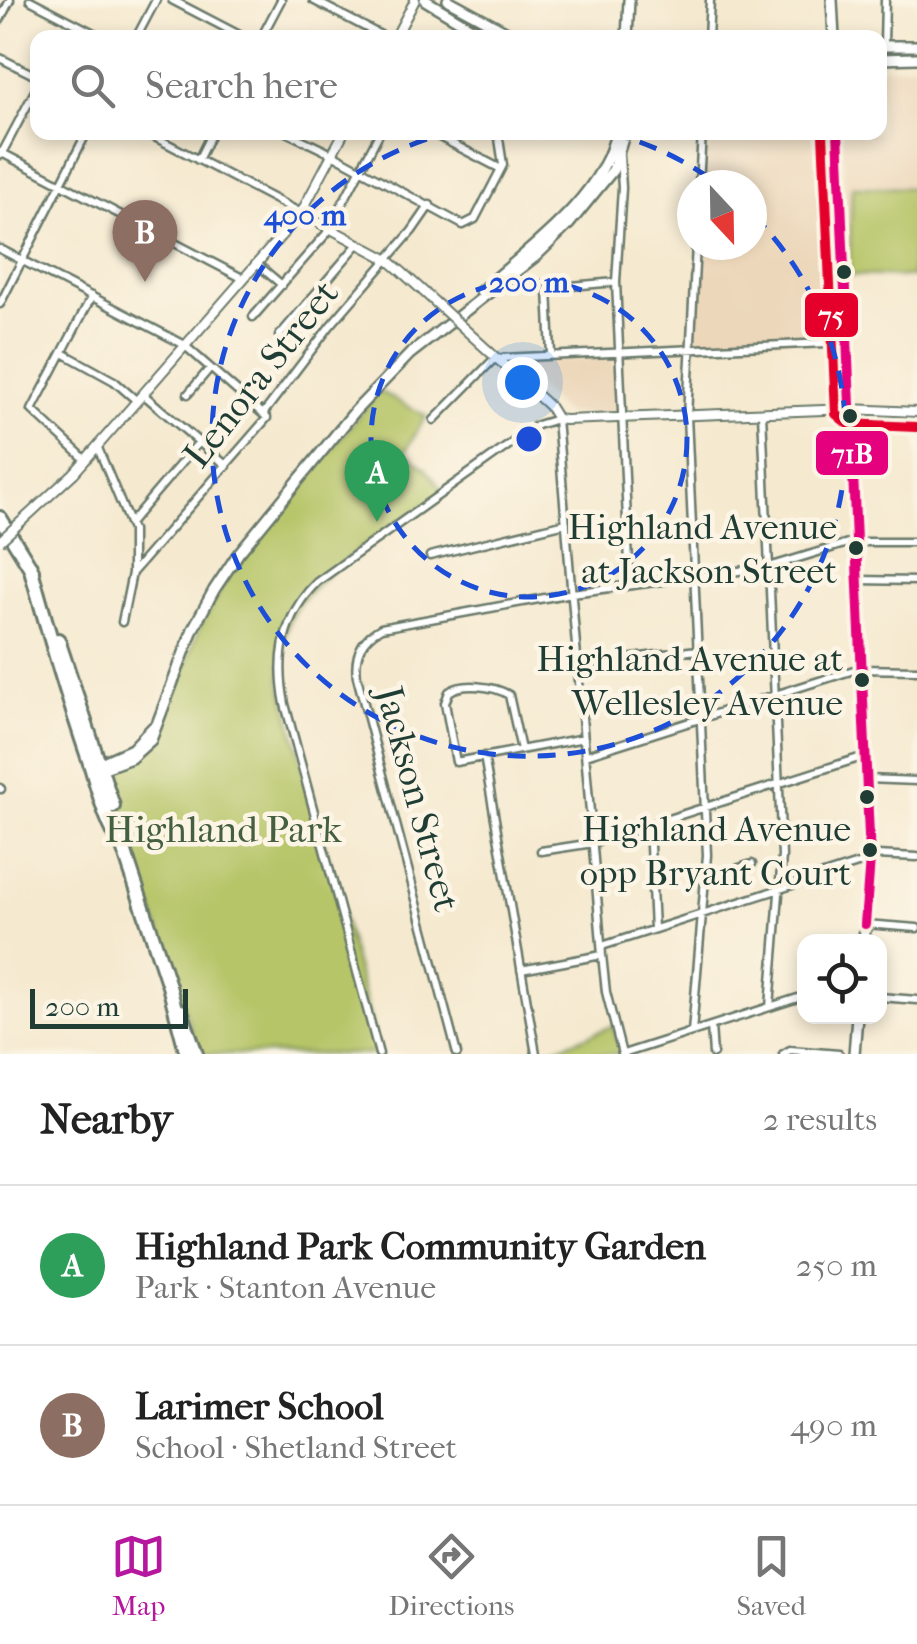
<!DOCTYPE html>
<meta charset="utf-8">
<style>
:root{--surface:#fff;--page:#f6f6f6;--text:#222;--muted:#767676;--line:#e0e0e0;--accent:#b5179e}
body{margin:0;font-family:"IM FELL French Canon",serif;background:var(--page);color:var(--text)}
.controls{position:absolute;right:30px;bottom:30px;display:grid;overflow:hidden;border-radius:20px;box-shadow:0 5px 15px #0003}
.controls button{width:90px;height:90px;display:grid;place-items:center;padding:0;border:0;border-bottom:2px solid var(--line);background:var(--surface);color:var(--text);font:50px sans-serif}
.compass{position:absolute;left:677px;top:170px;width:90px;height:90px;border-radius:50%;background:var(--surface);box-shadow:0 5px 15px #0003;rotate:158deg}
.scale{position:absolute;left:30px;bottom:25px;width:158px;box-sizing:border-box;padding-left:10px;border:5px solid #1f3d34;border-top:0;font-size:28px;line-height:35px;white-space:nowrap;color:#1f3d34;-webkit-text-stroke:8px #fcf5e5;paint-order:stroke}
.you{position:absolute;left:522px;top:382px;width:35px;height:35px;margin:-25px;border:8px solid #fff;border-radius:50%;background:#1a73e8;box-shadow:0 0 0 15px #1a73e833}
.badge{display:grid;place-items:center;width:65px;height:65px;border-radius:50%;background:var(--accent);color:#fff;font-size:32px;font-weight:700}
.pin{position:absolute;translate:-50% -82px;filter:drop-shadow(0 2px 5px #0008)}
.pin::after{content:'';position:absolute;top:52px;width:35px;height:30px;background:inherit;clip-path:polygon(0 0,100% 0,50% 100%)}
.list{margin:0;padding:0;list-style:none}
h2{display:flex;justify-content:space-between;align-items:center;height:130px;margin:0;padding:0 40px;font-size:42px}
h2 small{font-size:32px;font-weight:400;color:var(--muted)}
.list li{display:grid;grid-template-columns:65px 1fr auto;gap:30px;align-items:center;box-sizing:border-box;height:160px;padding:0 40px;border-top:2px solid var(--line)}
.list b{display:block;font-size:38px;white-space:nowrap}
.list p{margin:0;font-size:32px;white-space:nowrap;color:var(--muted)}
.list em{font-size:32px;font-style:normal;color:var(--muted)}
.icon{flex:none;width:55px;height:55px;fill:none;stroke:currentColor;stroke-width:2;stroke-linecap:round;stroke-linejoin:round}
.map{position:relative;flex:none;width:917px;height:1054px;overflow:hidden}
.search{position:absolute;background:var(--surface);box-shadow:0 5px 15px #0003;left:30px;right:30px;top:30px;height:110px;display:flex;align-items:center;gap:25px;box-sizing:border-box;padding:0 35px;border-radius:20px;color:var(--muted);font-size:38px}
.sheet{height:450px;background:var(--surface)}
nav{display:flex;justify-content:space-around;align-items:center;box-sizing:border-box;height:140px;border-top:2px solid var(--line);background:var(--surface);font-size:28px;color:var(--muted)}
nav a{display:grid;justify-items:center;gap:5px}
nav .on{color:var(--accent)}
.map>svg:first-child{display:block}
.built{fill:#ecd7ba}
.green{fill:#b6c567;stroke:#6a814e;stroke-width:2.5}
.lines{fill:none;stroke-linecap:round;stroke-linejoin:round}
.minor-casing{stroke:#6a796a;stroke-width:11}
.tertiary-casing{stroke:#6a796a;stroke-width:12}
.secondary-casing{stroke:#6a796a;stroke-width:14}
.trunk-casing{stroke:#6a796a;stroke-width:18}
.minor{stroke:#fff;stroke-width:6}
.tertiary{stroke:#fff;stroke-width:8}
.secondary{stroke:#fff;stroke-width:9}
.trunk{stroke:#fff;stroke-width:12}
.tertiary-bridge-casing{stroke:#6a796a;stroke-width:12;stroke-linecap:butt}
.tertiary-bridge{stroke:#fff;stroke-width:8}
.bus-1-casing{stroke:#fcf5e5;stroke-width:18}
.bus-2-casing{stroke:#fcf5e5;stroke-width:18}
.bus-1{stroke:#e5007d;stroke-width:10}
.bus-2{stroke:#e4002b;stroke-width:10}
.ring{fill:none;stroke:#1d4ed8;stroke-width:5;stroke-dasharray:18 12}
.bus-dot{fill:#1f3d34;stroke:#fcf5e5;stroke-width:4}
.labels{text-anchor:middle;dominant-baseline:central;stroke-width:9;stroke-linejoin:round;paint-order:stroke}
.bus-label{font-size:36px;fill:#1f3d34;stroke:#fcf5e5;text-anchor:end}
.street-label{font-size:38px;fill:#1f3d34;stroke:#fcf5e5}
.park-label{font-size:38px;fill:#455f41;stroke:#fcf5e5}
.centre{fill:#1d4ed8;stroke:#fcf5e5;stroke-width:5}
.ring-label{font-size:30px;text-anchor:middle;font-weight:bold;fill:#1d4ed8;stroke:#fcf5e5;stroke-width:9;stroke-linejoin:round;paint-order:stroke}
.line-badge{stroke:#fcf5e5;stroke-width:4}
.badge-label{font-size:28px;text-anchor:middle;font-weight:bold;fill:#fff}
</style>
<div class="map">
<svg width="917" height="1054" viewBox="0 0 917 1054">
<rect width="100%" height="100%" fill="#fcf5e5"/>
<filter id="ink" filterUnits="userSpaceOnUse"><feTurbulence type="fractalNoise" baseFrequency=".01" numOctaves="2"/><feDisplacementMap in="SourceGraphic" scale="20" xChannelSelector="R" yChannelSelector="G"/><feConvolveMatrix kernelMatrix="1 2 1 2 8 2 1 2 1" color-interpolation-filters="sRGB"/></filter>
<filter id="wash" filterUnits="userSpaceOnUse"><feTurbulence type="fractalNoise" baseFrequency=".0048" numOctaves="4" result="noise"/><feDisplacementMap in="SourceGraphic" scale="40" xChannelSelector="R" yChannelSelector="G"/><feGaussianBlur stdDeviation="2.25" result="paint"/><feColorMatrix in="noise" values="0 0 0 0 0 0 0 0 0 0 0 0 0 0 0 0 0 1.4 0 .05"/><feComposite in="paint" operator="in"/></filter>
<g filter="url(#wash)">
<rect width="100%" height="100%" fill="#f5e9cf"/>
<path class="built" d="M917,65V278L849,275L842,133L880,132V68Z
M706,133H828L836,337L695,342L700,245H752V185H704Z
M613,358L616,413L566,414L515,366L514,363Z"/>
<path class="green" d="M852,187L915,188L912,277L849,275Z
M379,391L426,416L405,452L425,468L444,492C402,522 322,567 295,610C283,629 281,656 280,678L379,1054H199L112,784L114,774L143,755L160,734L198,631L229,575Z
M613,1026L622,1054H552L551,1050Z"/>
</g>
<g filter="url(#ink)">
<g class="lines">
<defs>
<path id="minor" d="M30,0L103,38
M172,0L245,38
M313,0L386,38
M0,20L10,0
M136,38L156,0
M261,38L281,0
M708,38L710,0
M884,45L885,0
M0,58L38,77
M145,132L301,213
M286,132L336,156L463,225L475,219L503,165L498,132
M430,132L501,169
M0,152L244,279
M1,155L38,85
M620,156L622,188L616,282L630,585
M198,160L212,132
M699,185L702,132
M0,249L183,344L263,414
M257,264L282,285
M0,304L87,132
M253,317L327,233L380,132
M279,336L358,244
M63,353L114,381L137,401
M551,355L548,288L616,282
M188,394L210,368
M144,395L227,466
M762,413L782,856L770,1007
M434,420L492,361L502,358L848,342
M98,448L132,530V573L122,622
M86,460L32,410L92,296
M129,524L199,442
M430,556L566,523
M132,573L267,418L263,414L330,326L412,231L430,205
M859,580L917,581
M578,665L697,650
M521,750L509,695C494,686 463,682 449,692L445,703L456,762C499,754 542,746 584,738
M586,755L857,669L917,670
M484,756L536,1054
M867,779L917,781
M0,788L1,789
M649,825L654,929
M541,851L593,843L865,756
M704,879L752,864
M865,924L917,928
M602,946L864,862L876,855L917,857
M521,970L602,955
M880,997L917,1000
M711,1026L713,1054
M692,1032L707,855L687,416L696,245
M379,1054L285,704C276,658 282,616 317,582L516,440L537,425L557,419L602,955L606,992L622,1054
M457,1054L357,677C354,655 361,639 381,628L572,593L769,567L851,542H917
M623,1054L804,996
M783,1054L790,1050L839,1054"/>
<path id="tertiary" d="M395,38L415,0
M301,213L387,259L402,272
M481,344L549,406L557,419L565,420L850,409L917,412
M74,473L301,213L344,132"/>
<path id="secondary" d="M425,0L488,38
M448,0L518,38
M832,0L834,38
M627,38L629,0
M880,46H917
M880,59L917,58
M838,132L870,859L864,942
M481,291C528,250 604,196 616,132
M96,765L132,749L153,727
M99,770L131,758L151,740L193,629L214,590L238,554L356,410L410,354L536,256L569,224L613,170L625,132
M854,1054L857,1016"/>
<path id="trunk" d="M0,518L32,570
M30,566C48,631 67,696 89,760C98,788 105,823 123,847L169,986L187,1054
M58,640L113,806
M181,1011L196,1054"/>
</defs>
<use href="#minor" class="minor-casing"/>
<use href="#tertiary" class="tertiary-casing"/>
<use href="#secondary" class="secondary-casing"/>
<use href="#trunk" class="trunk-casing"/>
<use href="#minor" class="minor"/>
<use href="#tertiary" class="tertiary"/>
<use href="#secondary" class="secondary"/>
<use href="#trunk" class="trunk"/>
<defs>
<path id="tertiary-bridge" d="M402,272L481,344
M0,541L74,473"/>
</defs>
<use href="#tertiary-bridge" class="tertiary-bridge-casing"/>
<use href="#tertiary-bridge" class="tertiary-bridge"/>
<defs>
<path id="bus-1" d="M838,132L870,859L865,924"/>
<path id="bus-2" d="M823,133L836,414L848,424L916,427"/>
</defs>
<use href="#bus-1" class="bus-1-casing"/>
<use href="#bus-2" class="bus-2-casing"/>
<use href="#bus-1" class="bus-1"/>
<use href="#bus-2" class="bus-2"/>
</g>
</g>
<g class="ring">
<circle cx="529" cy="439" r="158"/>
<path d="M611 133A317 317 0 0 1 718 184M753 215A317 317 0 1 1 447 133"/>
</g>
<g class="bus-dot">
<circle cx="844" cy="272" r="9"/>
<circle cx="850" cy="416" r="9"/>
<circle cx="856" cy="548" r="9"/>
<circle cx="862" cy="680" r="9"/>
<circle cx="867" cy="797" r="9"/>
<circle cx="870" cy="850" r="9"/>
</g>
<g class="labels">
<g class="bus-label">
<text x="837" y="527">Highland Avenue<tspan x="837" dy="44">at Jackson Street</tspan></text>
<text x="843" y="659">Highland Avenue at<tspan x="843" dy="44">Wellesley Avenue</tspan></text>
<text x="851" y="829">Highland Avenue<tspan x="851" dy="44">opp Bryant Court</tspan></text>
</g>
<g class="street-label">
<text transform="translate(261 374) rotate(-52)">Lenora Street</text>
<text transform="translate(418 799) rotate(75)">Jackson Street</text>
</g>
<g class="park-label">
<text x="223" y="829">Highland Park</text>
</g>
</g>
<circle cx="529" cy="439" r="15" class="centre"/>
<g class="ring-label">
<text x="305" y="225">400 m</text>
<text x="529" y="292">200 m</text>
</g>
<g class="line-badge">
<rect x="803" y="291" width="57" height="48" rx="10" fill="#e4002b"/>
<rect x="814" y="429" width="76" height="48" rx="10" fill="#e5007d"/>
</g>
<g class="badge-label">
<text x="831" y="325">75</text>
<text x="852" y="463">71B</text>
</g>
</svg>
<div class="controls">
<button><svg class="icon" aria-label="locate" viewBox="0 0 24 24"><circle cx="12" cy="12" r="6"/><path d="M12 2v4M12 18v4M2 12h4M18 12h4"/></svg></button>
</div>
<svg class="compass" viewBox="-18 -18 36 36"><path d="M0-13l5 13h-10z" fill="#e53935"/><path d="M0 13l5-13h-10z" fill="#767676"/></svg>
<div class="scale">200 m</div>
<div class="you"></div>
<div class="pin badge" style="left:377px;top:522px;background:#2e9e5b">A</div>
<div class="pin badge" style="left:145px;top:282px;background:#8d6e63">B</div>
<div class="search"><svg class="icon" aria-label="search" viewBox="0 0 24 24"><circle cx="10" cy="10" r="6"/><path d="M15 15l6 6"/></svg>Search here</div>
</div>
<section class="sheet">
<h2>Nearby<small>2 results</small></h2>
<ul class="list">
<li><span class="badge" style="background:#2e9e5b">A</span><div><b>Highland Park Community Garden</b><p>Park · Stanton Avenue</p></div><em>250 m</em></li>
<li><span class="badge" style="background:#8d6e63">B</span><div><b>Larimer School</b><p>School · Shetland Street</p></div><em>490 m</em></li>
</ul>
</section>
<nav>
<a class="on"><svg class="icon" aria-label="map" viewBox="0 0 24 24"><path d="M3 6l6-2 6 2 6-2v14l-6 2-6-2-6 2zM9 4v14M15 6v14"/></svg>Map</a>
<a><svg class="icon" aria-label="directions" viewBox="0 0 24 24"><path d="M12 3l9 9-9 9-9-9zM9 14v-3h6M13 9l2 2-2 2"/></svg>Directions</a>
<a><svg class="icon" aria-label="saved" viewBox="0 0 24 24"><path d="M7 4h10v16l-5-4-5 4z"/></svg>Saved</a>
</nav>
